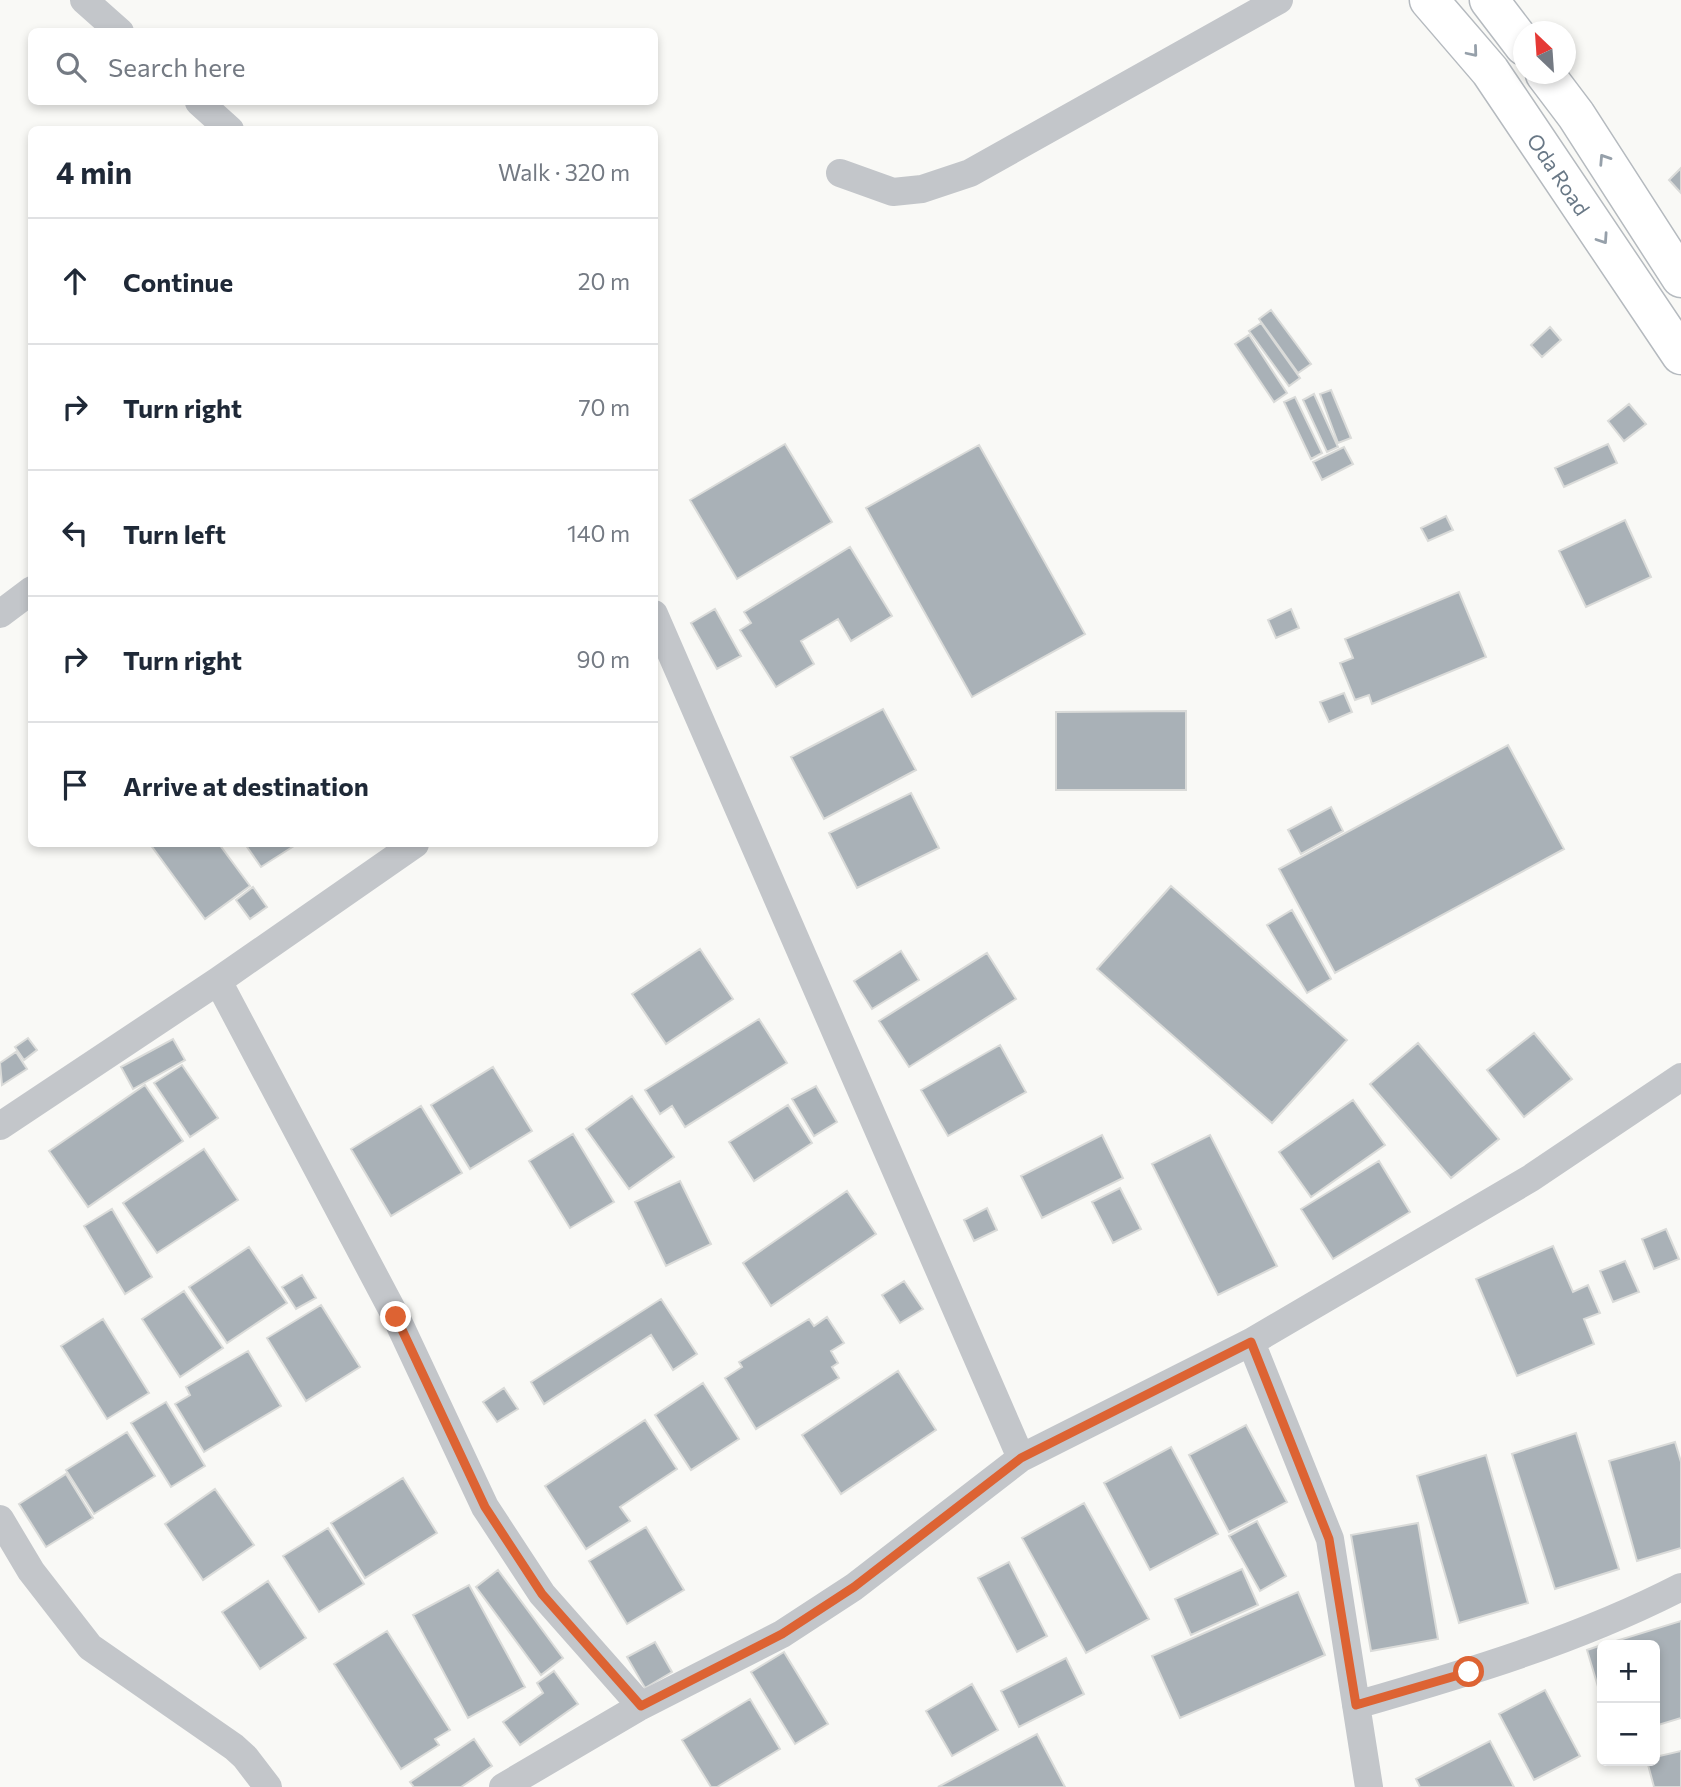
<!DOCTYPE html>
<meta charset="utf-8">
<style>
:root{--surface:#fff;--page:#f2f2f3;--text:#1f2937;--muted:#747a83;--line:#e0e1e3}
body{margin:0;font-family:Commissioner,sans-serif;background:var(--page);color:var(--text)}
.controls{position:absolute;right:21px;bottom:21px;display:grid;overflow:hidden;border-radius:10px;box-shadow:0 4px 10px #0003}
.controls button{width:63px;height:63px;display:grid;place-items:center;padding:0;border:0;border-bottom:2px solid var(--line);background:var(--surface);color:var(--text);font:35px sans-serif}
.compass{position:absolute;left:1513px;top:21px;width:63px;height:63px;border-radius:50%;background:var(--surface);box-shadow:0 4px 10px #0003;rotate:335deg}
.stop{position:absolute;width:21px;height:21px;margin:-16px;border:5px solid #dd6333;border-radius:50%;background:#fff}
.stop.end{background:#dd6333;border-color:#fff;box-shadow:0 2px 7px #0008}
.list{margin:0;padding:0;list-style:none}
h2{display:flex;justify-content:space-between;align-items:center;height:91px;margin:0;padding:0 28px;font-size:30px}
h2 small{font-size:23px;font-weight:400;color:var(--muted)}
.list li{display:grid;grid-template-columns:46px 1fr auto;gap:21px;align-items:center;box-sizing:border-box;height:126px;padding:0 28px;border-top:2px solid var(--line)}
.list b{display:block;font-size:26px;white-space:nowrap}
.list em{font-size:23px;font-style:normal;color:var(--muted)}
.icon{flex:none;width:38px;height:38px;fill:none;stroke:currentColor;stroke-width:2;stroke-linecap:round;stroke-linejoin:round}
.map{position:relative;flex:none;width:1681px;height:1787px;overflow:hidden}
.search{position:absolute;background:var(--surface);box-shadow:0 4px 10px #0003;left:28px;top:28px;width:630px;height:77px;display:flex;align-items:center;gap:18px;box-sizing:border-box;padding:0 24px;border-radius:10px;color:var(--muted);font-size:26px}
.panel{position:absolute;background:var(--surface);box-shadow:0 4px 10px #0003;left:28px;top:126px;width:630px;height:721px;border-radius:10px}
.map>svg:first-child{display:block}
.building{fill:#a9b1b7;stroke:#dadbd9;stroke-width:2}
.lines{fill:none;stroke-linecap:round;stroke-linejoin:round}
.secondary-casing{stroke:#b5babf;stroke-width:41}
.street{stroke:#c3c6ca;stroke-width:28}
.secondary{stroke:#fff;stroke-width:38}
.oneway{stroke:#96a0aa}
.route{stroke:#dd6333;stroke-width:9}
.labels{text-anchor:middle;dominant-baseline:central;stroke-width:7;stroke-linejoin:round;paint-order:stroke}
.street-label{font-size:21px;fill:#697886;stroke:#fff}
</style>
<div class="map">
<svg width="1681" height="1787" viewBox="0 0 1681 1787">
<rect width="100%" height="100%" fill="#f9f9f6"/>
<path class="building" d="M1681,168V193L1669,180Z
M1271,310L1311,364L1298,373L1259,319Z
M1261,323L1300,378L1289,386L1249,331Z
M1550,327L1561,340L1542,357L1531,345Z
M1249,335L1287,393L1274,402L1235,344Z
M1331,390L1351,438L1338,443L1320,394Z
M1314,394L1338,447L1327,452L1303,400Z
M1295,397L1322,453L1311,459L1284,402Z
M1629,404L1646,424L1624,441L1608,421Z
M785,444L832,522L737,579L690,500Z
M1608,444L1617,463L1564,487L1555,468Z
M979,445L1085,634L972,697L866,508Z
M1344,447L1353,464L1322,480L1313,462Z
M1446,516L1453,530L1428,541L1421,528Z
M1625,520L1651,577L1586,607L1559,551Z
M850,547L892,616L851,641L838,619L801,641L814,664L776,687L740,630L751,623L744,612Z
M1459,592L1486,657L1372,704L1369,695L1355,700L1340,663L1353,658L1345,639Z
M715,609L741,656L717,669L691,623Z
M1291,609L1299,628L1276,638L1268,620Z
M1344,693L1352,712L1329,722L1320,702Z
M883,709L916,770L824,819L791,757Z
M1186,711V790H1056V712Z
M1508,745L1564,849L1335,973L1279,869Z
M911,793L939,848L857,888L829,833Z
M1331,807L1343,831L1301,854L1288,830Z
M150,844H219L250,886L205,919Z
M245,844H297L261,867Z
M1171,886L1347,1040L1272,1123L1097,969Z
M253,887L267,907L250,919L236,900Z
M1292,910L1331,979L1307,993L1267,925Z
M700,949L733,999L666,1044L632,994Z
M901,951L919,980L872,1009L854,981Z
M987,953L1016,999L909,1067L879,1021Z
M759,1019L787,1063L685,1127L672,1106L660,1114L645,1090Z
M1534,1033L1572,1079L1524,1117L1487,1070Z
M28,1038L37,1050L24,1060L15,1047Z
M173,1039L185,1060L133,1089L121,1067Z
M1418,1043L1499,1139L1451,1178L1370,1084Z
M1000,1045L1026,1092L948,1136L921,1090Z
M16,1052L27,1069L2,1085L0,1063Z
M182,1065L218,1118L190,1137L154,1083Z
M493,1067L532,1131L470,1169L431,1105Z
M145,1085L183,1141L88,1207L49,1151Z
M816,1086L837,1122L814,1136L792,1099Z
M632,1096L674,1157L629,1189L586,1129Z
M1353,1100L1385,1145L1311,1197L1279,1152Z
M788,1105L812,1143L754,1181L729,1142Z
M421,1106L462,1173L391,1216L351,1149Z
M573,1134L614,1202L570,1228L529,1161Z
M1102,1135L1123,1178L1042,1218L1021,1176Z
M1210,1135L1277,1266L1218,1295L1152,1164Z
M204,1149L238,1200L157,1253L123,1203Z
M1379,1161L1410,1212L1333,1259L1301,1209Z
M680,1181L711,1244L666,1266L635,1202Z
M1120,1188L1141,1229L1113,1243L1092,1202Z
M847,1191L876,1234L771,1306L743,1263Z
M987,1208L997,1230L974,1241L964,1220Z
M112,1209L152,1277L125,1294L84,1226Z
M1666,1229L1679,1259L1654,1269L1642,1239Z
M1553,1246L1573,1292L1588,1285L1600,1313L1584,1319L1594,1344L1517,1376L1476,1279Z
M249,1247L287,1303L227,1343L189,1287Z
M1625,1261L1639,1292L1613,1302L1600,1271Z
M302,1275L316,1298L296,1309L282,1287Z
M904,1281L923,1309L900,1323L882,1295Z
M184,1291L223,1348L180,1377L142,1319Z
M661,1299L697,1354L673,1370L651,1335L544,1404L531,1382Z
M321,1305L360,1367L306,1401L267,1338Z
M827,1317L844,1343L831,1351L838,1363L832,1367L839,1378L756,1429L725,1378L742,1367L739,1362L809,1319L814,1326Z
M103,1319L149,1393L107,1419L61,1346Z
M248,1351L281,1406L204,1452L175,1404L190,1395L186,1387Z
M898,1371L936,1430L841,1494L802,1435Z
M703,1383L739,1439L691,1470L655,1415Z
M504,1388L518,1409L497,1422L483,1402Z
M166,1402L205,1466L171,1487L131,1423Z
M645,1420L677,1469L620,1507L630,1521L586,1549L545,1486Z
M1246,1425L1287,1502L1229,1532L1189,1455Z
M127,1432L155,1476L94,1514L66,1470Z
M1576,1433L1619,1569L1555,1589L1512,1454Z
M1675,1442L1681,1462V1548L1637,1561L1609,1461Z
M1171,1447L1218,1534L1150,1570L1104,1483Z
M1486,1455L1528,1603L1459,1623L1417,1476Z
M66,1474L93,1518L46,1547L19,1504Z
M403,1478L437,1533L365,1578L331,1523Z
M215,1489L254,1545L203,1580L165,1524Z
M1084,1503L1149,1619L1086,1653L1022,1538Z
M1257,1521L1286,1576L1260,1591L1229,1536Z
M1418,1523L1438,1639L1371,1651L1351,1535Z
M646,1527L684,1590L627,1624L589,1561Z
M328,1528L364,1584L319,1612L283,1556Z
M1009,1562L1047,1636L1017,1652L978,1578Z
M1242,1569L1258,1605L1191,1635L1175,1599Z
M498,1570L563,1658L541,1675L476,1587Z
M268,1581L306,1638L260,1669L222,1612Z
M469,1585L525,1687L468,1718L413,1615Z
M1298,1592L1325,1655L1180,1718L1152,1656Z
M1681,1621V1718L1655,1726V1645H1603Z
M387,1631L450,1730L435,1739L439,1745L401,1769L334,1664Z
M655,1642L672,1672L645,1688L627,1657Z
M1602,1645V1700L1587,1650Z
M784,1652L828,1724L795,1744L751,1672Z
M1066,1658L1084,1694L1019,1727L1001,1691Z
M554,1671L578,1704L520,1745L503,1722L543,1693L537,1683Z
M972,1684L998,1730L952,1756L926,1711Z
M1545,1690L1580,1756L1534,1780L1499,1714Z
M750,1699L780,1749L717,1787H711L682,1740Z
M1037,1734L1065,1787H938Z
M474,1739L492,1766L461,1787H414L410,1782Z
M1490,1741L1514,1787H1420L1416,1779Z
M1681,1751V1787H1654L1647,1761H1655V1757Z"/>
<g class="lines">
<defs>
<path id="secondary" d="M1429,0L1490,71L1681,355
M1489,0L1524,46
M1545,74L1576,115L1681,278"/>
</defs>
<use href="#secondary" class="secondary-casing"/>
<path class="street" d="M84,0L120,32
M199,102L230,130
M840,173L893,192L922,189L970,173L1279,0
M0,614L32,590
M654,614L1021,1458
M218,981L396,1317L485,1507L542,1594L641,1706
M0,1126L218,981L415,844
M1251,1342L1330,1539L1369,1787
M0,1519L31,1571L90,1647L234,1747L245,1757L268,1787
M1356,1705C1467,1673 1578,1640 1681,1587
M503,1787L641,1706L782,1634L854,1587L1021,1458L1251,1342L1531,1178L1681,1077"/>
<use href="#secondary" class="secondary"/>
</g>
<defs><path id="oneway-chevron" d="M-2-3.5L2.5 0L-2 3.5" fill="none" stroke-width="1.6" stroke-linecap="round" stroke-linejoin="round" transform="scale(1.75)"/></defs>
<g class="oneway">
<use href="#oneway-chevron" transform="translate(1473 52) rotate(50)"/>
<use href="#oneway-chevron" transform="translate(1604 159) rotate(-123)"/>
<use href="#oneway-chevron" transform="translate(1603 239) rotate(56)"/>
</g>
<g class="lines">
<path class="route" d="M396,1317L485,1507L542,1594L641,1706L782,1634L854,1587L1021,1458L1251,1342L1329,1539L1356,1705L1469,1672"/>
</g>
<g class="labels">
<g class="street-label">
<text transform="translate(1559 174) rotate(56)">Oda Road</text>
</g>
</g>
</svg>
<div class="controls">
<button>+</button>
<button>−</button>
</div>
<svg class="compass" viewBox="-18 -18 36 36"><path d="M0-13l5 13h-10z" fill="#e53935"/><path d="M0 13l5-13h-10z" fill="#747a83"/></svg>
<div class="stop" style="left:1469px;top:1672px"></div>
<div class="stop end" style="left:396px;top:1317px"></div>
<div class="search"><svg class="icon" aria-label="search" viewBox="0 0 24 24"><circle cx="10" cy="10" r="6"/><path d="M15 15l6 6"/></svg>Search here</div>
<section class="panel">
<h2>4 min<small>Walk · 320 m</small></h2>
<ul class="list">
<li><svg class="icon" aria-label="ahead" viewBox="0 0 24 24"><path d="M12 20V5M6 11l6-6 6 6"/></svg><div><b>Continue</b></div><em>20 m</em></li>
<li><svg class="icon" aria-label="right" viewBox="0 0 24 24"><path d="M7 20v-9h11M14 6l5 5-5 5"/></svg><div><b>Turn right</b></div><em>70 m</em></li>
<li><svg class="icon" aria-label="left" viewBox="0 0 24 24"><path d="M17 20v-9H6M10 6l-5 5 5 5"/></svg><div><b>Turn left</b></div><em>140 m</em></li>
<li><svg class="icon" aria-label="right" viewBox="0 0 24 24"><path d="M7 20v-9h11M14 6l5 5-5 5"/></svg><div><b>Turn right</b></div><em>90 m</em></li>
<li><svg class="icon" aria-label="arrive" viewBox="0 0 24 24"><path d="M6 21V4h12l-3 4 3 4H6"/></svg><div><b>Arrive at destination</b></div></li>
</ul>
</section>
</div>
